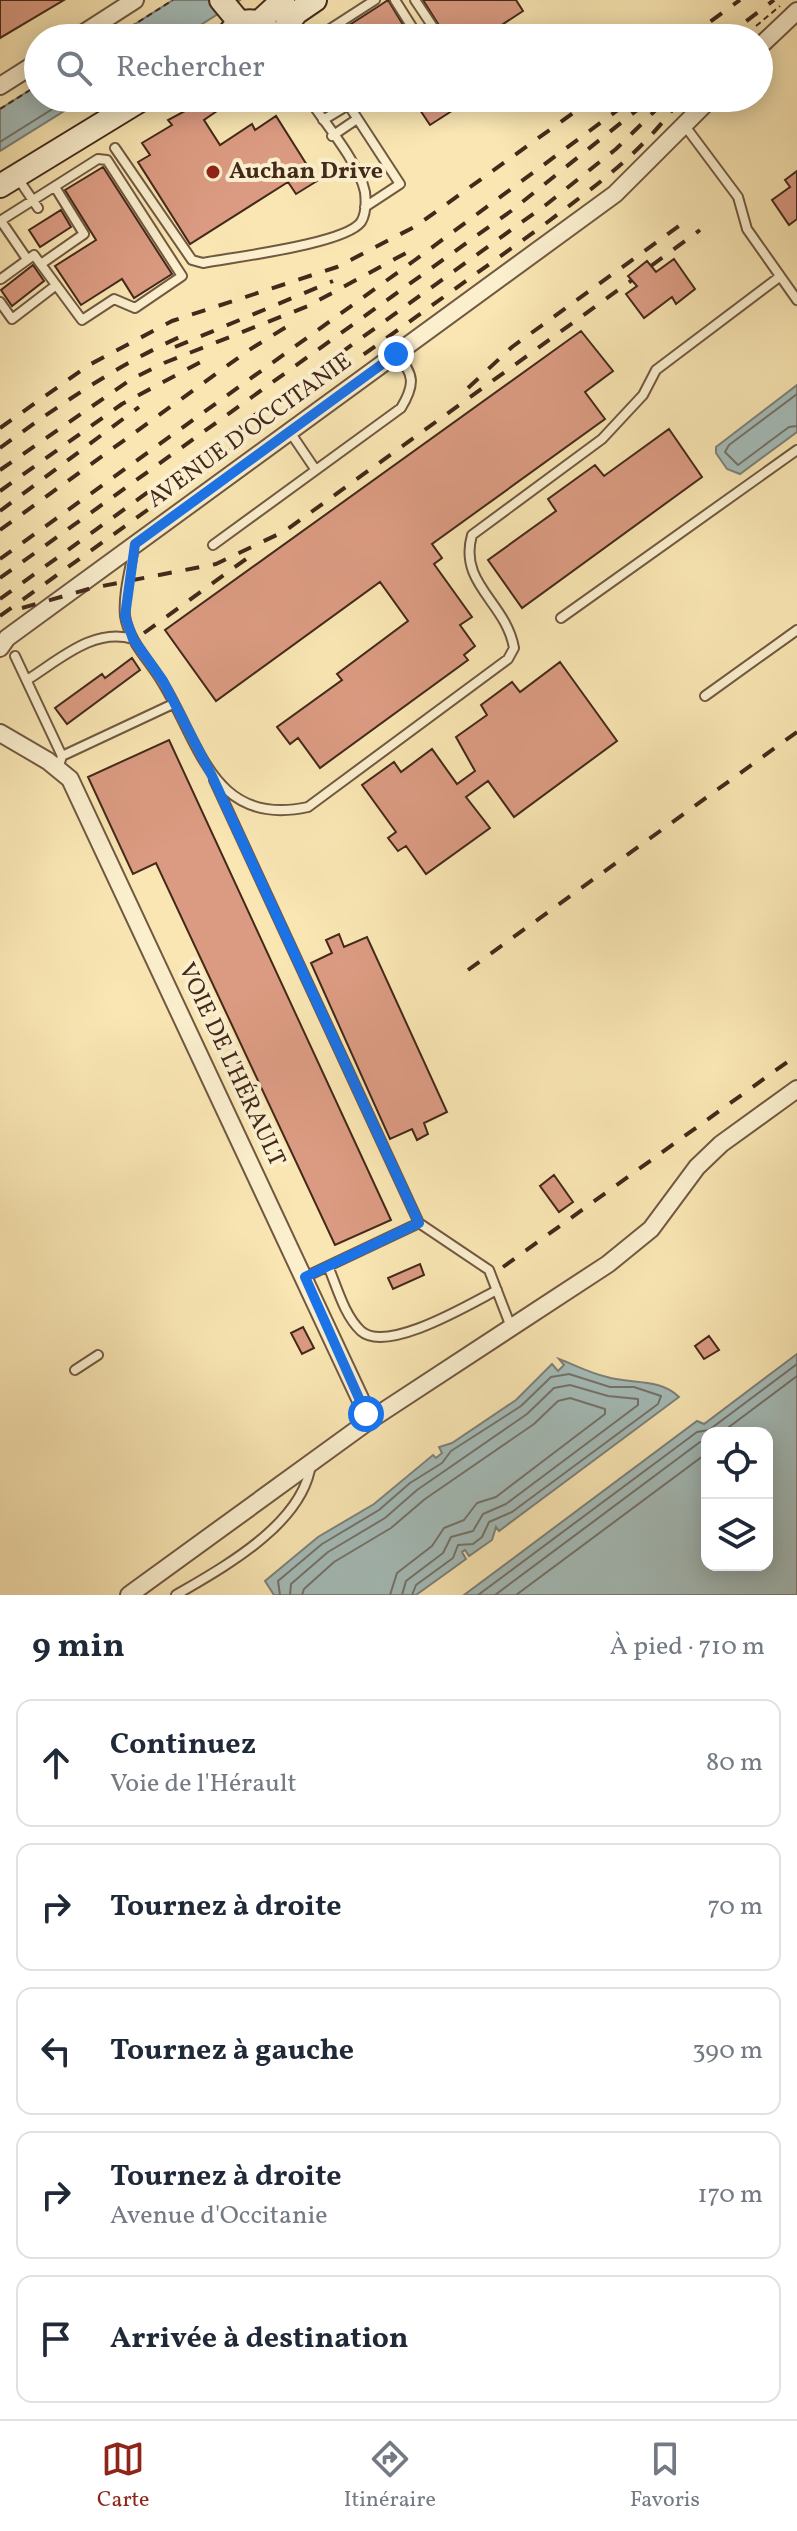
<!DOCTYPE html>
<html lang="fr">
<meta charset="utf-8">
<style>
:root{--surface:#fff;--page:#f2f2f3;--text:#1f2937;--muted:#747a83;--line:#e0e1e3;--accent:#8f2418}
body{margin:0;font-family:Vollkorn,serif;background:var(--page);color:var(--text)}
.controls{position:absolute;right:24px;bottom:24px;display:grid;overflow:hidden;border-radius:16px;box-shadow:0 4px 20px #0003}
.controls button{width:72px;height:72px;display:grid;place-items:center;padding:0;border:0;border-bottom:2px solid var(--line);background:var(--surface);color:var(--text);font:40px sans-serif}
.stop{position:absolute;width:24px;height:24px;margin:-18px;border:6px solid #1a73e8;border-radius:50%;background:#fff}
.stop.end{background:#1a73e8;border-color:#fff;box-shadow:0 2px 8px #0008}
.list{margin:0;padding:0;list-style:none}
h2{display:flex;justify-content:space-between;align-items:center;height:104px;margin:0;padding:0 32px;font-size:34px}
h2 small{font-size:26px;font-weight:400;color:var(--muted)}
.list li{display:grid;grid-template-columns:52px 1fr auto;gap:24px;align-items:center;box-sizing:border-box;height:128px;margin:0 16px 16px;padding:0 16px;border:2px solid var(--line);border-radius:16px}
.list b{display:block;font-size:30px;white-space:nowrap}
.list p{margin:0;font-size:26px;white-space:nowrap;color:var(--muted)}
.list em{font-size:26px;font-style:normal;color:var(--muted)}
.icon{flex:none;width:44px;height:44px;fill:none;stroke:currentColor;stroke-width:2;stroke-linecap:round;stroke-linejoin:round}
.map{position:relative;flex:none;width:797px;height:1595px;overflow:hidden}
.search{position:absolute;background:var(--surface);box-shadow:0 4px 20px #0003;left:24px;right:24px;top:24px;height:88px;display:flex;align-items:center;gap:20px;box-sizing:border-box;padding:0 28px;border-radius:44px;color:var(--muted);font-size:30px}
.sheet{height:824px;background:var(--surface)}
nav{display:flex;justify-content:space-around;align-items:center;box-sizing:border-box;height:112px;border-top:2px solid var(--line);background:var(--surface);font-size:22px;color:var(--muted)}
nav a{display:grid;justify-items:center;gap:4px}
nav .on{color:var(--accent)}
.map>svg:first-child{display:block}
.water{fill:#a4bcb9;stroke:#7d817a;stroke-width:2;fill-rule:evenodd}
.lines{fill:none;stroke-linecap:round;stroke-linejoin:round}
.shore{stroke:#74726a;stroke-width:2}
.building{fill:#db9b82;stroke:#43291b;stroke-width:2}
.lane-casing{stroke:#705841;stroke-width:12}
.street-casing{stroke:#705841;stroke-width:20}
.secondary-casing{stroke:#43291b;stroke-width:26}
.path{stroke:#43291b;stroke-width:2;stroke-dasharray:6 4;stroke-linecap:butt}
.lane{stroke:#fbefce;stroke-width:8}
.street{stroke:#fbefce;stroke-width:16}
.secondary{stroke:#fbefce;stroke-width:22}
.rail{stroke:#43291b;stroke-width:4;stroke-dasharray:14 14;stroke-linecap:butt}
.route{stroke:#1a73e8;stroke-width:10}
.poi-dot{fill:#8f2418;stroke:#fbefce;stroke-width:3}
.labels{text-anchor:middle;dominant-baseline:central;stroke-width:8;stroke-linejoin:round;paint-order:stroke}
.poi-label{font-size:24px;font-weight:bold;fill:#43291b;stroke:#fbefce;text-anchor:start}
.street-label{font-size:24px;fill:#43291b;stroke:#fbefce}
</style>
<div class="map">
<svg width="797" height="1595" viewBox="0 0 797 1595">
<rect width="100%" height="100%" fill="#f9e6b3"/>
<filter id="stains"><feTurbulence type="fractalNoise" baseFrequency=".0025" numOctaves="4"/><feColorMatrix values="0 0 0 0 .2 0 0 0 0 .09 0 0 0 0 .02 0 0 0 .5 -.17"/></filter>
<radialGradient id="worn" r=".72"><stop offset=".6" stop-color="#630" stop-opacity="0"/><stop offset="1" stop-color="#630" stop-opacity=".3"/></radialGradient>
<path class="water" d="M173,0H240L180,38H113Z
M38,85V98H85L0,151V109Z
M797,385V432L740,474L727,469L716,453V447Z
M797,1354V1595H464L697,1421L704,1424ZM767,1433V1565H707V1433Z
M559,1359C575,1365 589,1373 607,1377C631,1384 660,1378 679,1397L499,1531L496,1527L492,1540L469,1556L465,1550L462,1552L466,1559L416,1595H274L265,1581L318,1537L374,1504L433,1455L436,1458L442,1453L439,1447L452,1443L516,1400L552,1364L558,1371L564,1365Z"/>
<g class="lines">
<path class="shore" d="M0,142L70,98
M797,394L729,445L725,452L738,465L789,427L797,426
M721,1433L797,1376
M280,1595L278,1581L322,1544L379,1510L410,1483L442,1463L451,1451L521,1406L551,1377L569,1374L610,1387H634L661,1396L658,1404L512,1512L489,1522L482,1537L473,1544L458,1545L453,1558L416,1585L412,1595
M290,1595L291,1584L328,1552L385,1518L417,1490L527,1414L554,1388L570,1385L608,1396L638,1399V1405L506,1504L483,1514L473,1531L451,1537L443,1553L406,1581L402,1595
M302,1595L304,1589L334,1562L391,1528L425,1499L534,1424L558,1401L570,1398L605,1409V1414L496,1497L477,1503L464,1520L444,1528L432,1546L397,1573L390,1595
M478,1595L697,1432L709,1430L797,1364
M495,1595L700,1442L707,1441
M516,1595L707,1453"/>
</g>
<path class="building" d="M0,0H64L0,38Z
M388,0L411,38H329L379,6Z
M423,0H516L523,11L482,38H447Z
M209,98L217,111L204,120L220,145L252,124L255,130L276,116L317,181L296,194L288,182L190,244L138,162L150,155L142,143L172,125L168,120Z
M412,98H472L430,125Z
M103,167L172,274L134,298L122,279L81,305L55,266L96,240L65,190Z
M797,171V219L789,225L772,200L790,187L785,180Z
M61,210L71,227L40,247L29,230Z
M674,259L695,289L676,304L672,297L644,318L626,294L637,286L628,276L647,261L656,272Z
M33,265L44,281L12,306L1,290Z
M581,331L613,371L585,392L605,419L432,544L442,558L434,564L472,617L460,625L475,646L464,655L468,660L320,768L298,738L290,744L277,727L342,680L337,674L408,621L380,582L216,701L165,630Z
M669,429L702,477L522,608L488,560L556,511L548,499L595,465L604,476Z
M132,658L140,670L67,724L55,708L102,674L105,678Z
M560,662L617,741L514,817L488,781L466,797L490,828L426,874L406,846L398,851L388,838L396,832L362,785L394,762L401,772L432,749L457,784L475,771L456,737L487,715L481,705L512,682L520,692Z
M169,740L391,1220L335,1245L156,863L133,874L88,777Z
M339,934L344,947L367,937L447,1112L424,1123L428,1134L417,1140L412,1129L390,1139L311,963L332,953L326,940Z
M554,1175L573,1202L559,1212L540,1186Z
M420,1264L424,1275L393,1289L388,1278Z
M303,1327L314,1348L302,1354L291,1333Z
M709,1336L719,1350L704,1359L695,1346Z"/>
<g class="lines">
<defs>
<path id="lane" d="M395,0L419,38
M415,0L435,30L422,38
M316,38L375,0
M344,98L400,184L365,207
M323,120L348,105
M685,126L738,197L747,229L797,300
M332,136L357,119
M115,148L192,260L203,263C234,257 345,244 361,222C366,214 366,201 365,192C359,163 325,123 308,98
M17,177L38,208
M0,221L98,159L107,160L182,276L135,308L114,299L82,320L34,255L1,279
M1,221L27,259
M41,264L84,234L55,187
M0,302L12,319L55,286
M290,432L315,469
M213,545L401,408C415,385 415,374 396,354
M134,548C130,570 123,594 125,616C129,641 148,659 161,680C200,742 212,828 308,807L508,659L514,648C506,602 458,584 472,535L602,439L643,395L656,370L778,278
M561,618L797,450
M15,656L62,756L58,769
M27,680C59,660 94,627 133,639
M705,696L797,630
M62,756L173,704
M214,780L419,1223L489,1270L511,1327
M328,1266C337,1287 344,1315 361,1331C387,1354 470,1304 497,1290
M305,1277L419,1223
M75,1370L98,1355
M176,1595C224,1567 303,1524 311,1464"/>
<path id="street" d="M76,38L135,0
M759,47L797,11
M0,86L38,62
M0,648L7,638L615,194L711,98
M0,733L48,761L70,779L370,1420
M129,1595L370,1420L608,1264L651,1229L697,1167L721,1144L797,1089"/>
<path id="secondary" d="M221,0L240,23
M259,22L283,0
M227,38C234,22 247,18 263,24L273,38
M278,38L296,13L315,0
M0,186L144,98"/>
</defs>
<use href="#lane" class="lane-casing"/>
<use href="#street" class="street-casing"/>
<use href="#secondary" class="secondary-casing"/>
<path class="path" d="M756,26L780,6
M113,38L173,0
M203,38L211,33
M0,109L38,85"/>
<use href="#lane" class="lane"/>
<use href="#street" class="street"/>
<use href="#secondary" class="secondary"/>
<path class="rail" d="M688,38L740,0
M724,38L774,0
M651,266L700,230
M175,347L333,281
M468,388L512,347L690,218
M0,428L89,365L172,321L337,267L416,226L594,98
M0,448C59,405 117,365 184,335
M0,470L130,380L164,363L308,306L417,247
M0,491L122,404L212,356
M0,511L139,407
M0,530L249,350L291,324
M0,559L415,260L634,98
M0,578L511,211L652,98
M0,599L547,204L616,149L668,98
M22,608L92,588L216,564L285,531L632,280
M0,616L541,227C595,186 642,154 681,98
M144,633L246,559
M468,970L797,732
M503,1267L797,1055"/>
</g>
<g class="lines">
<path class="route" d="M366,1414L305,1277L419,1223L212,776L163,681L133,639L125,616L135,544L396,354"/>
</g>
<circle class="poi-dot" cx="213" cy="172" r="8"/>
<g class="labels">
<g class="poi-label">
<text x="229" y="172">Auchan Drive</text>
</g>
<g class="street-label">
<text transform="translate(250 431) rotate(-36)">AVENUE D'OCCITANIE</text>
<text transform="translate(231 1065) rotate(65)">VOIE DE L'HÉRAULT</text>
</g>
</g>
<rect width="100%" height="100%" filter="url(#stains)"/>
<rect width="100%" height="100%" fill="url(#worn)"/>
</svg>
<div class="controls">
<button><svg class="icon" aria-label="locate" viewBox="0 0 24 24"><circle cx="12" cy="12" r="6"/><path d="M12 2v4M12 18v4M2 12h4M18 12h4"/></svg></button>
<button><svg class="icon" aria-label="layers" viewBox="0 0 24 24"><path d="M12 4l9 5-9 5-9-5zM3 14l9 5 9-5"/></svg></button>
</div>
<div class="stop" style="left:366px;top:1414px"></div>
<div class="stop end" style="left:396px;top:354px"></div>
<div class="search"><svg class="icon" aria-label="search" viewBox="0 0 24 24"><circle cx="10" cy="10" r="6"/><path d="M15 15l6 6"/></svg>Rechercher</div>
</div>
<section class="sheet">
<h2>9 min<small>À pied · 710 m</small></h2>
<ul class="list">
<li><svg class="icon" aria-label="ahead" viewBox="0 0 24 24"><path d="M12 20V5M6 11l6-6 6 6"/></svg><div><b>Continuez</b><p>Voie de l'Hérault</p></div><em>80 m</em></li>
<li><svg class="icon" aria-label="right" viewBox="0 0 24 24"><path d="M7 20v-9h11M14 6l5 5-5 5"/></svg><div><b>Tournez à droite</b></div><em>70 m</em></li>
<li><svg class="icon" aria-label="left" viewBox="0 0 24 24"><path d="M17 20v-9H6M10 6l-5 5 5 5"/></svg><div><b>Tournez à gauche</b></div><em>390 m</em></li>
<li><svg class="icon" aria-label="right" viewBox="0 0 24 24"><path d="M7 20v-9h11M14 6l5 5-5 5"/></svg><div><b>Tournez à droite</b><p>Avenue d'Occitanie</p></div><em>170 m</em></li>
<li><svg class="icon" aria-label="arrive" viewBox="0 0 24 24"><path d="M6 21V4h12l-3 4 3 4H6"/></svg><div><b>Arrivée à destination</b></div></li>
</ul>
</section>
<nav>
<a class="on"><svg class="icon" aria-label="map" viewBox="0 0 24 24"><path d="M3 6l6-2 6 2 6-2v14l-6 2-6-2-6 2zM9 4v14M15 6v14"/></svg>Carte</a>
<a><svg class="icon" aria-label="directions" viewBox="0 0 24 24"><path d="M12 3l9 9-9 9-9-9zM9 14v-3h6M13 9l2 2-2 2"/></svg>Itinéraire</a>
<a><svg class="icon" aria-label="saved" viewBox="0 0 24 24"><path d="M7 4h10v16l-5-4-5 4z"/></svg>Favoris</a>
</nav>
